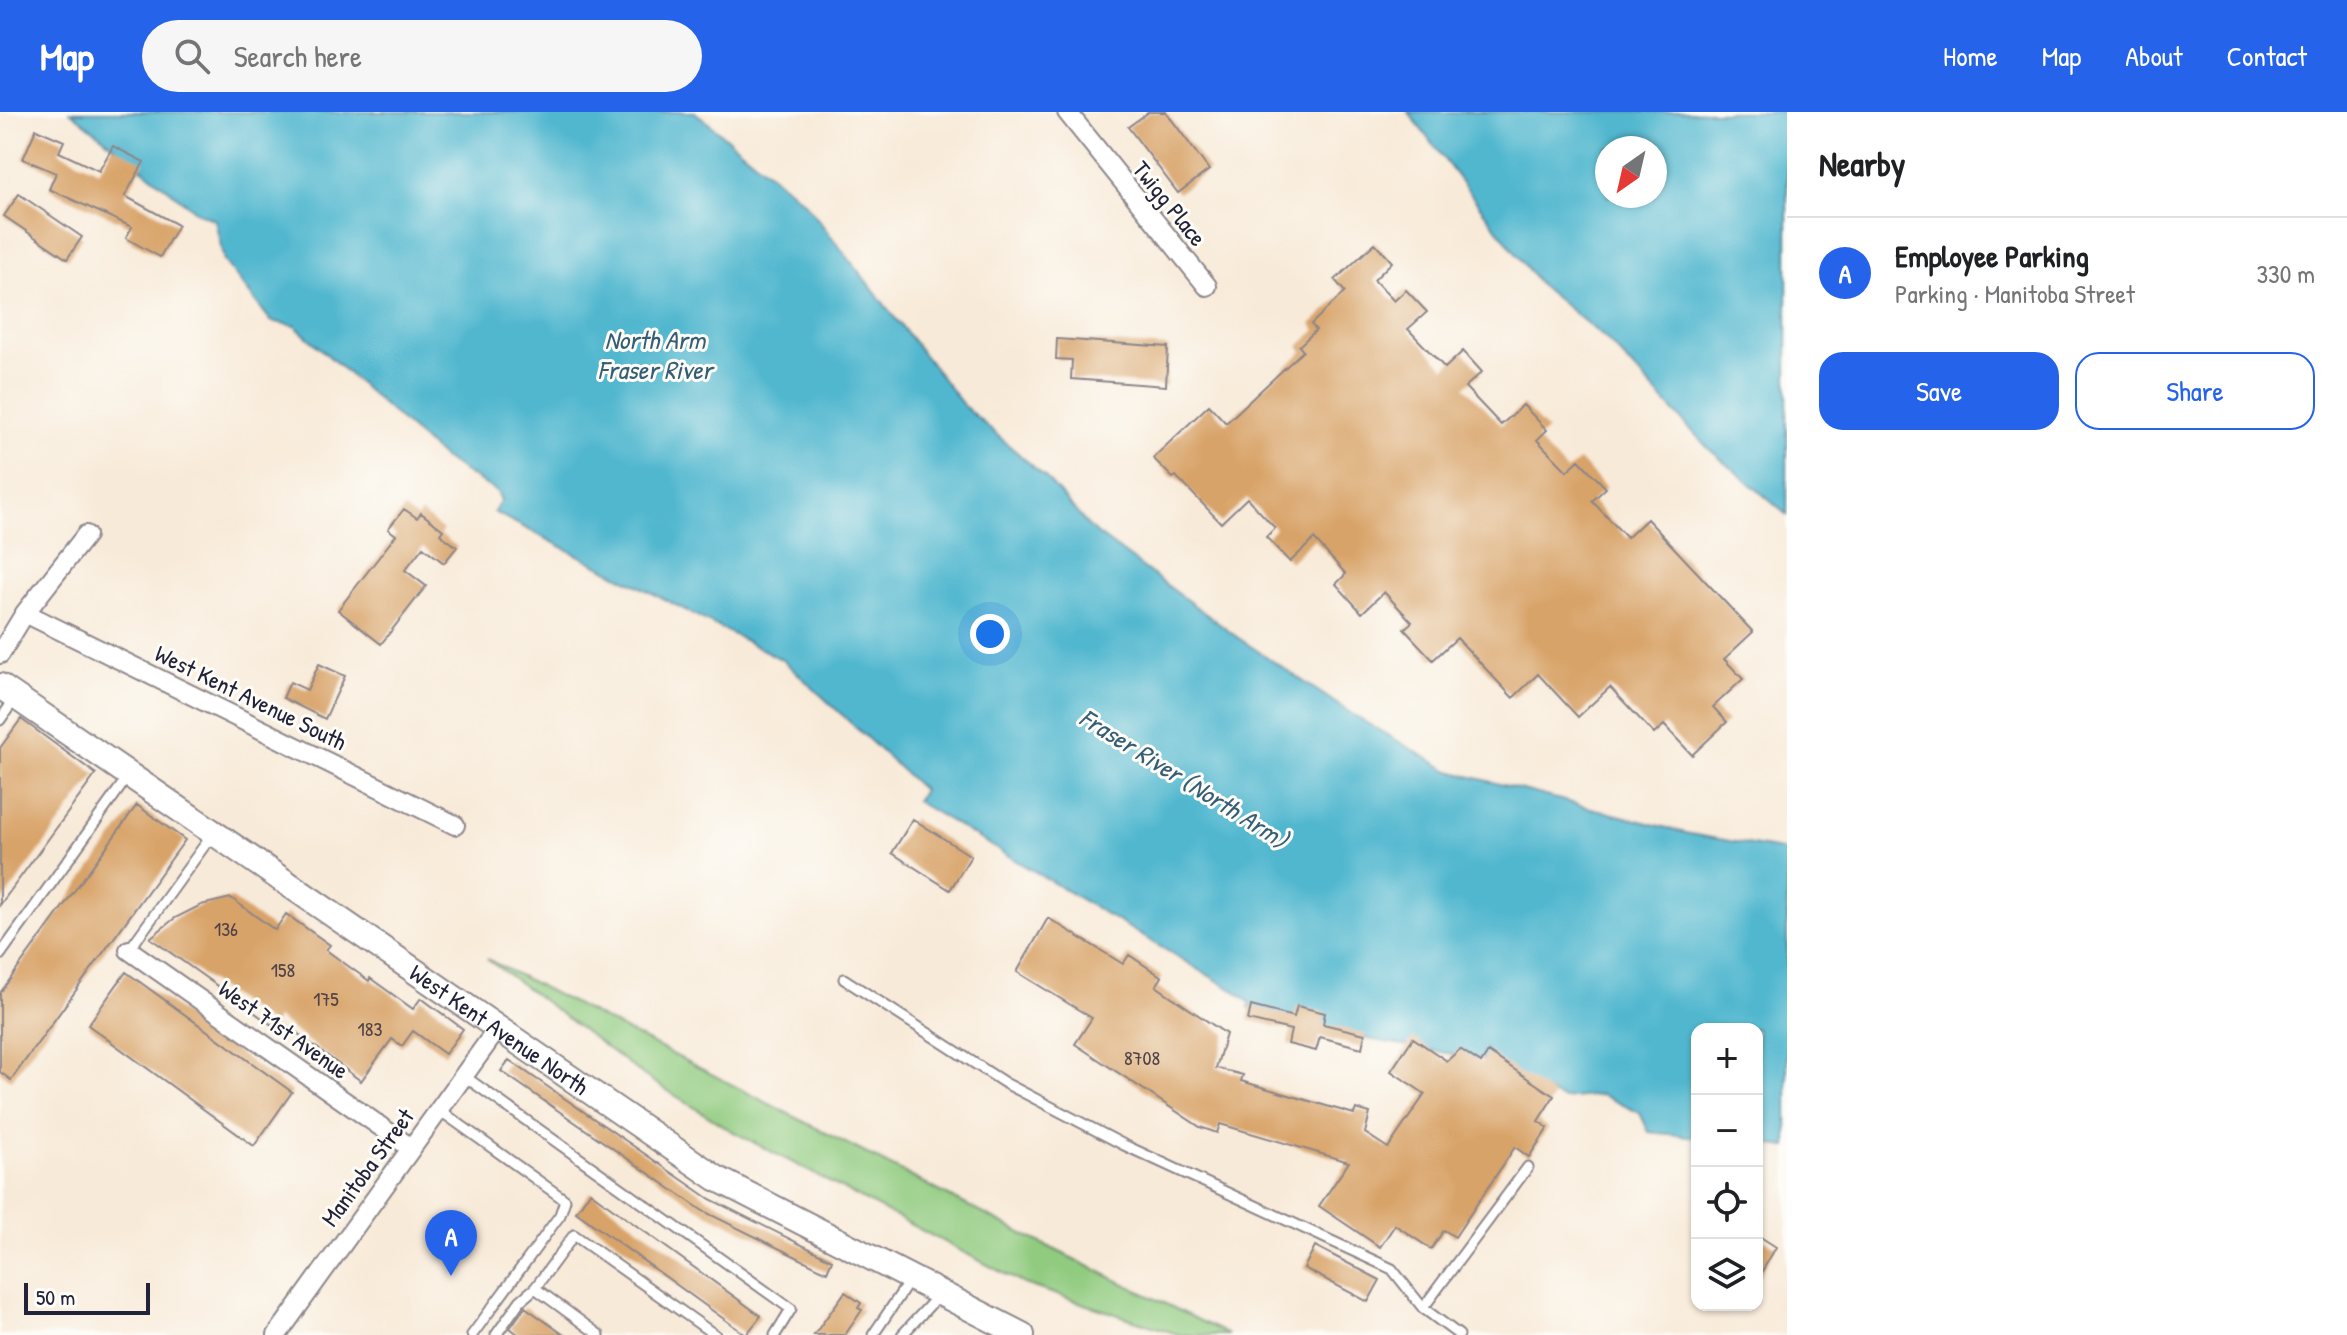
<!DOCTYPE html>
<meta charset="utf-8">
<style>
:root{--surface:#fff;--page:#f6f6f6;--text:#202124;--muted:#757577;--line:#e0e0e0;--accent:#2563eb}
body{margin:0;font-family:"Patrick Hand",sans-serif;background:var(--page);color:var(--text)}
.controls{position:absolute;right:24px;bottom:24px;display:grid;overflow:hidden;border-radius:16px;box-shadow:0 2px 6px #0004}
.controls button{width:72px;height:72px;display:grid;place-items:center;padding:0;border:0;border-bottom:2px solid var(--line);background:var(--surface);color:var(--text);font:40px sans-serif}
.compass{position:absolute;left:1595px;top:24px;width:72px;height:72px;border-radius:50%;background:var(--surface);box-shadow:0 2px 6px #0004;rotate:214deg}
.scale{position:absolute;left:24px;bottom:20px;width:126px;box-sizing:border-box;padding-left:8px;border:4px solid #22223b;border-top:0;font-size:22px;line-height:28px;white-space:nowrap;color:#22223b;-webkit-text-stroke:6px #fdfcf7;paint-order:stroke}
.you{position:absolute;left:990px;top:522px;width:28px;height:28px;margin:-20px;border:6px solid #fff;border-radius:50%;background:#1a73e8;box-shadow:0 0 0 12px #1a73e833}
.badge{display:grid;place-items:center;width:52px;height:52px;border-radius:50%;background:var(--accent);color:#fff;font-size:26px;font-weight:700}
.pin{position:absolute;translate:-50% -66px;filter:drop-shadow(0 2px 4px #0008)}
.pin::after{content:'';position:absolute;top:42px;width:28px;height:24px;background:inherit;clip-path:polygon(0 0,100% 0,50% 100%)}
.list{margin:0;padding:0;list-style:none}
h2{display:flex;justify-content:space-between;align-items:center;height:104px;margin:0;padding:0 32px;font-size:34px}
h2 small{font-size:26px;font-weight:400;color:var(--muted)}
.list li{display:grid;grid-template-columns:52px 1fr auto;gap:24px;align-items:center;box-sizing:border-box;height:112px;padding:0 32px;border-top:2px solid var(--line)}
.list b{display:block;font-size:30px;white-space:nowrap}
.list p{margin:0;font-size:26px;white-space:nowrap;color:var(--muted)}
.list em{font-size:26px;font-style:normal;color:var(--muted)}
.actions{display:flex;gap:16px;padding:24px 32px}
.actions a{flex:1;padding:18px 0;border:2px solid var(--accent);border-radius:24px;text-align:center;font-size:28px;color:var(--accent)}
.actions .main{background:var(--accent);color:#fff}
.icon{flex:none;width:44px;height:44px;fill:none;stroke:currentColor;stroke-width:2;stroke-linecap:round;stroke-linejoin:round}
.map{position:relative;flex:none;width:1787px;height:1223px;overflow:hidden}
header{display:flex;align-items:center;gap:48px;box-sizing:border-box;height:112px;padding:0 40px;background:var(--accent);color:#fff}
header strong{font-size:38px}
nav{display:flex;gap:44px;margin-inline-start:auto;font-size:28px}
.search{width:560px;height:72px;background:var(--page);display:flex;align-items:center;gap:20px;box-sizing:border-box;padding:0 28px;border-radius:44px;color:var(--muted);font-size:30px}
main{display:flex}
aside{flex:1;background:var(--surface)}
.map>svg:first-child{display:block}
.green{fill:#90cb7f;stroke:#59765d;stroke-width:2}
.water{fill:#51b7cf;stroke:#3a6c85;stroke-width:2;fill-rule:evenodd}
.building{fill:#d8a368}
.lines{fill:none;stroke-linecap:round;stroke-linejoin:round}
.lane-casing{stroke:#8d868a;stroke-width:13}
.street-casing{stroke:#8d868a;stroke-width:22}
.secondary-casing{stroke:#8d868a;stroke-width:28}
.lane{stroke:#fff;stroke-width:9}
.street{stroke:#fff;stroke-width:18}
.secondary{stroke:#fff;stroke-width:24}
.labels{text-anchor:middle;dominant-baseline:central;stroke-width:6;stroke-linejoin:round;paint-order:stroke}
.number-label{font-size:20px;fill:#504246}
.street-label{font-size:24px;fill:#22223b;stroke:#fdfcf7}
.water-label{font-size:26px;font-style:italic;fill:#355e76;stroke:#fdfcf7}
</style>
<header>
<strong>Map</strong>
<div class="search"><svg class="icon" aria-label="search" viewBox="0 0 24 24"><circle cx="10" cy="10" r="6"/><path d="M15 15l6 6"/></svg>Search here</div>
<nav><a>Home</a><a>Map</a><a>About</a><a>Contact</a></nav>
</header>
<main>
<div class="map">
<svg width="1787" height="1223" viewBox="0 0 1787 1223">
<rect width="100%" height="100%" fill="#fdfcf7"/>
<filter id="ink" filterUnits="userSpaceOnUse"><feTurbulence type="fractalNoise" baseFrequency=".0125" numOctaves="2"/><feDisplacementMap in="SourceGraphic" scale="16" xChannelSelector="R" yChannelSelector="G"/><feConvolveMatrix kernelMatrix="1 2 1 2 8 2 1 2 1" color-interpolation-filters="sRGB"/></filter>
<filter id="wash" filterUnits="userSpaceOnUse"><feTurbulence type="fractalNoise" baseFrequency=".006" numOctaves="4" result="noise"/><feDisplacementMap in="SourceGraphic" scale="32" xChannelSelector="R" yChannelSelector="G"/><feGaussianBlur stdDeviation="1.8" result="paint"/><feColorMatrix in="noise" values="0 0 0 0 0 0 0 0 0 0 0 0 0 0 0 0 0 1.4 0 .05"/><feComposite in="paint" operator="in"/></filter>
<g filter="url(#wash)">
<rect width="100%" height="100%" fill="#f8ead8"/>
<path class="green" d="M487,847L1025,1123L1229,1223H1180L1024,1172L730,1018L646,965Z"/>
<path class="water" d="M71,0H695L805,91L964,294L1046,366L1091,417L1237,525L1358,606L1450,659L1690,722L1787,739V1035L1757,1031V917H1697V1025L1649,1020L1640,1001L1602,983L1562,987L1481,947L1368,927L1249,896L1250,891L1238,881L916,689L923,678L783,548L494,400L501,388L497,380L443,346L295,214L271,209L224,149L215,108L198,101Z
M1408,0H1787V403L1709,337L1606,227L1540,173ZM1655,36V84H1607V36Z"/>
<g id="blocks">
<path class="building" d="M1149,0H1166L1209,58L1178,81L1128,15Z
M36,17L64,29L59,40L99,59L113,34L144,50L125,84L178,113L160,145L126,126L132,115L49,77L56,61L23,47Z
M19,82L82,125L67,147L4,104Z
M1375,131L1392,150L1374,168L1394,189L1406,178L1427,200L1408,217L1445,256L1463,239L1482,260L1465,275L1501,313L1523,293L1547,318L1537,328L1567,359L1579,348L1606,376L1592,389L1627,426L1647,407L1753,520L1724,547L1743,567L1713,595L1727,610L1692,643L1664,613L1654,622L1610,575L1578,605L1538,562L1513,586L1457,526L1433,548L1404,517L1412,510L1384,480L1362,501L1336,472L1346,462L1314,427L1290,450L1266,425L1275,416L1247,386L1221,411L1176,364L1173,366L1153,346L1209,293L1226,311L1303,239L1299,234L1316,218L1311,212L1345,180L1335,168Z
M1057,227L1168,235L1166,274L1071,267L1072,248L1056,247Z
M404,397L417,406L421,401L443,418L440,422L457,435L444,451L423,435L405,458L426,474L381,532L338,498L396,423L388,417Z
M319,552L345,564L325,607L283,586L290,570L307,578Z
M21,607L96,662L0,793V636Z
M137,693L185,728L11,968L0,960V881Z
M913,707L971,744L950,778L892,741Z
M231,786L275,818L286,802L330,833L326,838L369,869L370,866L413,897L421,886L463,917L445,942L413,919L402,934L392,927L361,969L277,906L272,913L150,826L175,806L201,793Z
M1048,806L1123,852L1129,843L1162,865L1156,874L1226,922L1216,956L1243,963L1241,969L1354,1002L1356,997L1370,1001L1365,1021L1388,1036L1425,982L1391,959L1413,926L1447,949L1460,937L1481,951L1488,940L1554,984L1538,1009L1548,1016L1529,1045L1515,1035L1455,1125L1444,1118L1431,1137L1395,1113L1380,1135L1319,1094L1349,1050L1220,1012L1217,1021L1200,1015L1075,932L1092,906L1017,860Z
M126,860L292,980L254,1034L88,913Z
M1251,894L1294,905L1297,894L1325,901L1323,912L1365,922L1362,936L1320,925L1316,939L1288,932L1291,918L1248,908Z
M509,948L710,1087L832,1148L827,1160L703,1099L501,959Z
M590,1080L761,1204L746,1223L576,1100Z
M1762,1126L1776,1135L1757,1168V1134Z
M1315,1134L1380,1168L1368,1190L1304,1156Z
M845,1180L861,1191L858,1196L862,1198L845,1223H814Z
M525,1195L564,1223H519L510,1216Z"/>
</g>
</g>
<g filter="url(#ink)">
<use href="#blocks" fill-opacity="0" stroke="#8d868a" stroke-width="2"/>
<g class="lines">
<defs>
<path id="lane" d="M0,608L14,588
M129,838L212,723
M0,843L129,663
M844,867L1005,971L1124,1033L1392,1157L1423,1196L1459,1223
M464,964L791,1197L775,1223
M438,997L565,1088L560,1103L472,1223
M1423,1196L1528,1055
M496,1223L520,1189L535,1176
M599,1223L535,1176L574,1123L715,1223
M873,1223L910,1168
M902,1223L940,1182"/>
<path id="street" d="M1067,0L1207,174
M25,501L455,713
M0,542L25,501L86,423
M129,838L411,1036
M277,1223L498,916"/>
<g id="secondary">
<path id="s1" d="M0,574L716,1066L1022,1223"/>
</g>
</defs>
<use href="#lane" class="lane-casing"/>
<use href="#street" class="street-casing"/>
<use href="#secondary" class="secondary-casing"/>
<use href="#lane" class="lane"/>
<use href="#street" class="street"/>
<use href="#secondary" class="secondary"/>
</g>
</g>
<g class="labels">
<g class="number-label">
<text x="226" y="816">136</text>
<text x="283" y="857">158</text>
<text x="326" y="886">175</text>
<text x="370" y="916">183</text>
<text x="1142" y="945">8708</text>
</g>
<g class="street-label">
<text transform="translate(1170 91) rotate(51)">Twigg Place</text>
<text transform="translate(251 585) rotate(26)">West Kent Avenue South</text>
<text transform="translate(284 917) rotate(35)">West 71st Avenue</text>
<text stroke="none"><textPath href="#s1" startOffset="606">West Kent Avenue North</textPath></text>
<text transform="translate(367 1055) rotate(-54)">Manitoba Street</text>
</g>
<g class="water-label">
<text x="655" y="227">North Arm<tspan x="655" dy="30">Fraser River</tspan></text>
<text transform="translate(1184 666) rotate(32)">Fraser River (North Arm)</text>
</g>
</g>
</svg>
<div class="controls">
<button>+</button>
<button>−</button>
<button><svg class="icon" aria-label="locate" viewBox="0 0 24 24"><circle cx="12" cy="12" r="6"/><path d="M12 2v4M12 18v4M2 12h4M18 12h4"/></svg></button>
<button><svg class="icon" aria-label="layers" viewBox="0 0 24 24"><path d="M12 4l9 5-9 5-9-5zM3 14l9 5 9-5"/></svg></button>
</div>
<svg class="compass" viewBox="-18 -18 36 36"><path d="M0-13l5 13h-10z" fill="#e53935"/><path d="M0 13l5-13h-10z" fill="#757577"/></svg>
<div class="scale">50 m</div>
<div class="you"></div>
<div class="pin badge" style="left:451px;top:1164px">A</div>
</div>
<aside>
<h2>Nearby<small></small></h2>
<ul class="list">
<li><span class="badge">A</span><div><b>Employee Parking</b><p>Parking · Manitoba Street</p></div><em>330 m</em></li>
</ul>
<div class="actions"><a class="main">Save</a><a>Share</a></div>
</aside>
</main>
